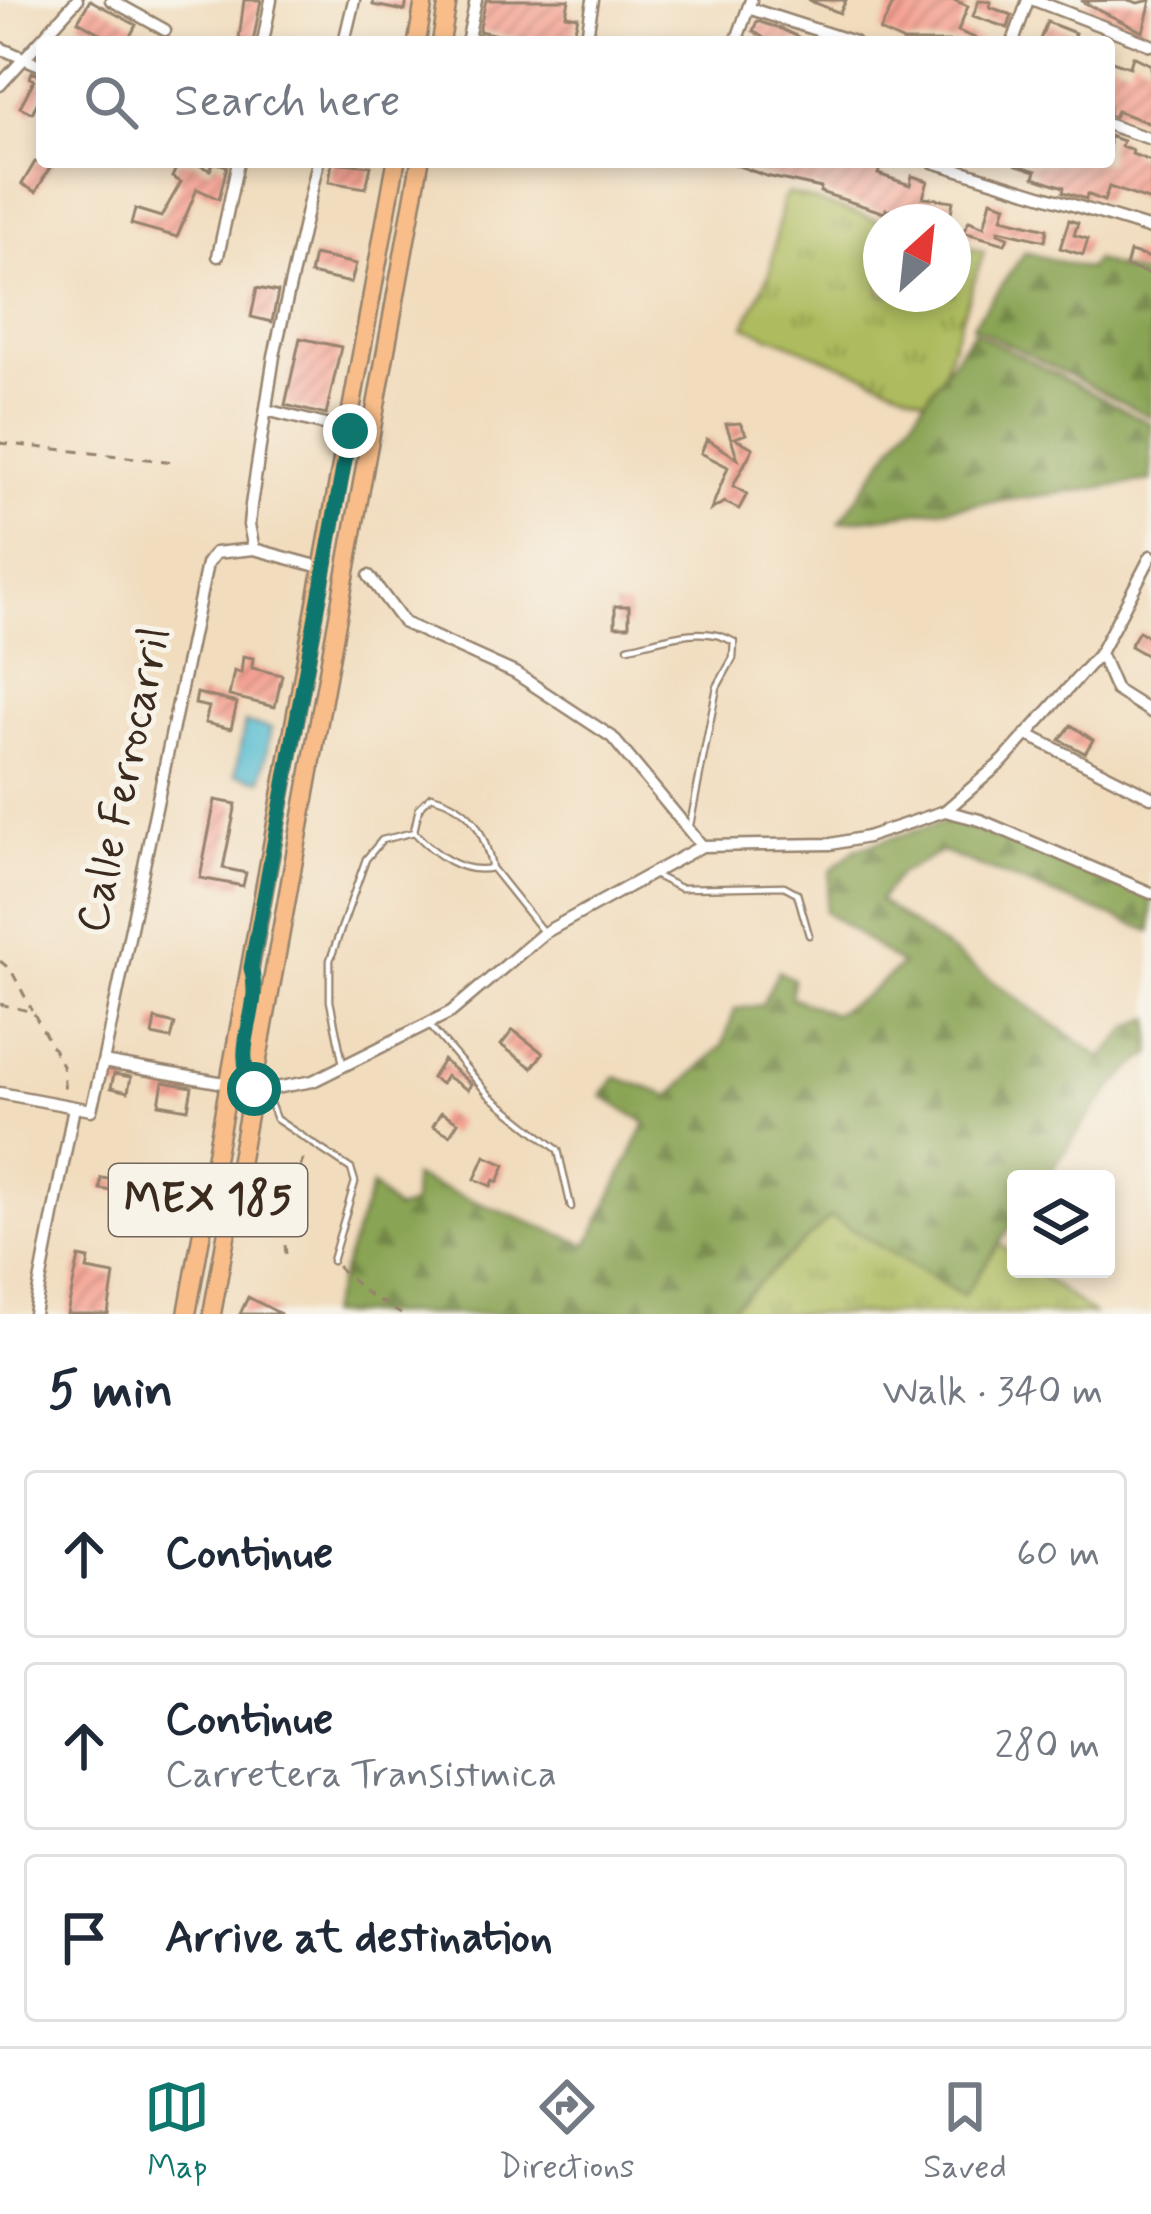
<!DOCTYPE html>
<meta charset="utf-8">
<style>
:root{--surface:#fff;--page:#f2f2f3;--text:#1f2937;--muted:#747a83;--line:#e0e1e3;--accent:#0f766e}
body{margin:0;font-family:Mynerve,sans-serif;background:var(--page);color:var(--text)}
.controls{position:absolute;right:36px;bottom:36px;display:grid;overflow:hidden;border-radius:12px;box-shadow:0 6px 18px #0003}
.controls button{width:108px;height:108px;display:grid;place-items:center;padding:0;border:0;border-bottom:3px solid var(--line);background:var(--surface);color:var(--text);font:60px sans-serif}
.compass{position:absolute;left:863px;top:204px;width:108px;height:108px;border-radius:50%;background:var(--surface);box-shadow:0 6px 18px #0003;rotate:27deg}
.stop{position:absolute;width:36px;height:36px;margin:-27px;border:9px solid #0f766e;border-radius:50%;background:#fff}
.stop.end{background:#0f766e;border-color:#fff;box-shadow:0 3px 12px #0008}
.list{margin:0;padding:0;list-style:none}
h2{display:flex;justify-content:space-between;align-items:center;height:156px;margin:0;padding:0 48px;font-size:51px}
h2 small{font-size:39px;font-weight:400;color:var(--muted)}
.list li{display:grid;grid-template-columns:78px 1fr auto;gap:36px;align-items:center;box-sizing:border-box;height:168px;margin:0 24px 24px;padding:0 24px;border:3px solid var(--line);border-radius:12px}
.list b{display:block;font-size:45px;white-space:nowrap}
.list p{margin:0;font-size:39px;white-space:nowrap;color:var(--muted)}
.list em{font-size:39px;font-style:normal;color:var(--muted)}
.icon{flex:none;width:66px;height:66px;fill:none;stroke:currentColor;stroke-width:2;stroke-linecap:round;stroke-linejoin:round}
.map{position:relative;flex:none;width:1151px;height:1314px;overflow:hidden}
.search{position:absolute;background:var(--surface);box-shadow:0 6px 18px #0003;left:36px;right:36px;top:36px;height:132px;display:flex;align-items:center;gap:30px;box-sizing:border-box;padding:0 42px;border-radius:12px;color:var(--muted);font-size:45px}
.sheet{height:732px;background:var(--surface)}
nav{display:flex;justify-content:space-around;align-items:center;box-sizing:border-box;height:168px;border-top:3px solid var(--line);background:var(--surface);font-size:33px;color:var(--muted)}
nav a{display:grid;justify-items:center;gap:6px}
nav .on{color:var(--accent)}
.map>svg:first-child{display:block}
.grass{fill:url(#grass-tufts);stroke:#74733e;stroke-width:3}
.forest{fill:url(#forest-firs);stroke:#62673a;stroke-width:3}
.water{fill:#54bcd2;stroke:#487378;stroke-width:3}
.building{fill:url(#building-hatch)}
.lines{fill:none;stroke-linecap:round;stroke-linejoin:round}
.lane-casing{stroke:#96836e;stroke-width:9}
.street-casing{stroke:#96836e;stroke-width:15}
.primary-casing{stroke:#96836e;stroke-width:21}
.path{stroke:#96836e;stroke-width:3;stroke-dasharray:9 9;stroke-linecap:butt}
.lane{stroke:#fff;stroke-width:4.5}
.street{stroke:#fff;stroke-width:10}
.primary{stroke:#f8bd89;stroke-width:16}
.route{stroke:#0f766e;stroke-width:15}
.labels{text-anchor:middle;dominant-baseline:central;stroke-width:10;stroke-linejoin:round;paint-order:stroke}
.shield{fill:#f7f3e8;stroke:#73665b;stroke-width:3}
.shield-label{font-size:42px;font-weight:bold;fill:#3b2a1e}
.street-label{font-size:45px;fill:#3b2a1e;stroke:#f7f3e8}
</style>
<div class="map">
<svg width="1151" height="1314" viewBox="0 0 1151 1314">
<defs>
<pattern id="grass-tufts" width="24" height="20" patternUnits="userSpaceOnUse" patternTransform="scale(3)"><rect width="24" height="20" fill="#aebc5e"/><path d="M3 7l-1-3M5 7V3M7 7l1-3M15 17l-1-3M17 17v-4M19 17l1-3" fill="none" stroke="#8f994d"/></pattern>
<pattern id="forest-firs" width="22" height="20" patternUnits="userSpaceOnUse" patternTransform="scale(3)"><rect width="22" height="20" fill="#8aa455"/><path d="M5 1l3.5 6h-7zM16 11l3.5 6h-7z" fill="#728646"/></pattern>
<pattern id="building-hatch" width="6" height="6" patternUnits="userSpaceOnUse" patternTransform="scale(3)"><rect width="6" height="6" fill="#f5a293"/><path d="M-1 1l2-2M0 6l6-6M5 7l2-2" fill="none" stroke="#c88477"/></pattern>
</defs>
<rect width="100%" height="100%" fill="#f7f3e8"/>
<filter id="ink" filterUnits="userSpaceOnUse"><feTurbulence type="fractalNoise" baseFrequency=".00833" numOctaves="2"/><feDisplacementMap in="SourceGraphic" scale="24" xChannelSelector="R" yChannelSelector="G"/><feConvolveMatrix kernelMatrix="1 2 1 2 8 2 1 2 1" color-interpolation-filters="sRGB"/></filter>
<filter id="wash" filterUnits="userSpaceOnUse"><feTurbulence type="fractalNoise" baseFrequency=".004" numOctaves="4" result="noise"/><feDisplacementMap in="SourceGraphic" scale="48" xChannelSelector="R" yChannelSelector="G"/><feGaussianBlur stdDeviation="2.7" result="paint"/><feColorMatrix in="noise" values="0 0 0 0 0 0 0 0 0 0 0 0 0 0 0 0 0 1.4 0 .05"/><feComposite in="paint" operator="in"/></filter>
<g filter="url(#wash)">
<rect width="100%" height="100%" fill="#f1dcbd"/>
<path class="grass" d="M788,193L884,222H881V294H953V243L984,252L933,402L745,326L770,272L782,201Z
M831,1216L963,1296L999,1244L1016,1257V1269H1032L1093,1314H724Z"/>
<path class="forest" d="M1025,252L1087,269L1095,260L1151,278V417L972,326Z
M973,331L1151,424V481L840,522Z
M951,820L1151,897V931L942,852L899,874L879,901L1102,1058L1130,1027L1151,1018V1054C1107,1082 1076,1138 1045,1179H1016V1219L963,1296L831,1217L724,1314H327L372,1186L396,1210L412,1205L413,1177L588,1245L646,1123L602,1096L616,1077L670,1096L723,1045L735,1009L762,1005L778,971L793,979L791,997L833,1014L865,996L902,965L825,911L831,870L855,849Z"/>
<path class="water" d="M245,723L271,728L261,780L235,774Z"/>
<g id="blocks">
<path class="building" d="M90,0L136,25L127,42H115L78,21Z
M244,0H261L253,42L239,39Z
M373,0H407L405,11L373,5Z
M486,0H569L566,15L578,17L572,42L522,40L479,31Z
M808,0H846L840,13Z
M895,0H954L968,6L958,31L984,42H904L880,31Z
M979,0L991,2L990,7L1012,15L1008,28L973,16Z
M1129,0L1138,3L1151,0L1143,32L1081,1Z
M757,21L781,29L809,42H770L753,31Z
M1047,22L1075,33L1072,42H1039Z
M1133,56L1151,65V124L1117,111L1114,117L1109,115V60L1130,67Z
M32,72L42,76V94L32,113L20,107L34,80L30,78Z
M1109,136L1123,141L1121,146L1133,150L1132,154L1151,161V201L1109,187L1104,201L1087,194L1086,199L1063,192L1064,187L1034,177L1036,171L1014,164L1109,162Z
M35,162H53L36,192L22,184Z
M179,162H192L210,170L214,162L227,166L219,199L197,189L177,237L131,224L135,209L161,217L181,182L172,177Z
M332,162L371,166L366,188L329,182Z
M728,162H866L881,165L878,174L910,185L912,176L928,181L923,197L953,201L951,213L920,209L917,219L886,209L885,213L820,192L821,188L766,176Z
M991,200L1006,205L1002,218L1047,229L1045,241L999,230L998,233L1008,237L1005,244L963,232L969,221L984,227Z
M1069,220L1078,223L1074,235L1088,239L1083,255L1060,248Z
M1130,252L1151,258V274L1126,267Z
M314,255L356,264L351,283L310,274Z
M257,288L278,292L272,322L251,317Z
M300,338L341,347L326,415L285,405Z
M740,423L746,434L735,438L753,448L733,486L747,494L739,509L724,502L711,510L728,467L701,453L707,439L738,459L726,424Z
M615,606H629V626H615Z
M1139,631L1151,638V658L1130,646Z
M243,656L253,658L252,668L282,675L275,707L229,696L234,671L241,673Z
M197,693L237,703L231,729L205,723L209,707L195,704Z
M1071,725L1093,740L1085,753L1060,740Z
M215,800L236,804L223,868L246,873L243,886L200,878Z
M155,1019L175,1024L171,1039L152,1035Z
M513,1030L543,1053L532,1068L501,1045Z
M443,1060L471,1084L468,1090L446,1076L441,1084L432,1078Z
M114,1074L131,1077L128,1092L111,1088Z
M163,1082L192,1087L188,1109L159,1104Z
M441,1112L458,1122L450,1135L433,1126Z
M485,1156L505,1165L498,1182L494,1180L491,1186L475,1179Z
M101,1178L127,1181L126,1193L100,1189Z
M79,1257L89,1259L87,1270L114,1275L108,1314H67Z
M248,1297L281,1314H240Z"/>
</g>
</g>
<g filter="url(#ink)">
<use href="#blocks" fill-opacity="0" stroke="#96836e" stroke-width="3"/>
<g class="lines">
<defs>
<path id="lane" d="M628,647C663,640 702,623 734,642L733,658L717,687L690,825
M414,831L419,808L431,796C471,807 483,828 492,868
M654,875L680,888L784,886L797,893L809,935
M431,1027L490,1096L558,1150L571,1207
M343,1064L330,1001V960L366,859L382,840L414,832C434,853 461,875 492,868L544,933
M265,1090L276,1119L351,1169L355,1182L332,1261"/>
<path id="street" d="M111,0L165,30
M476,0L468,38L484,42
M1034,0L1151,45
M748,8L854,42
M263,42L271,0
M344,42L354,0
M586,42L593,0
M736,42L751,0
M1013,42L1028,0
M0,48L42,66
M0,85L77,0
M1109,125L1151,139
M933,162L1151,229
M218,256L238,162
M266,410L350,431
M254,549L249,525L251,505L274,356L318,162
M1151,556L1100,653L1116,690L1151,712
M369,576L404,623L515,673L612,737L702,846
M1026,734L1151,797
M945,811L1003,761L1100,653
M103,1062L207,564L215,553L254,549L313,565
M0,1093L91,1110L103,1062L265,1090L313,1081L451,1012L544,933L702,846L831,844L867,837L945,811L980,820L1151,893
M34,1314L74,1107"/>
<path id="primary" d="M417,42L424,0
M441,42L448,0
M187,1314L396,162
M212,1314L420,162"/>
</defs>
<use href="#lane" class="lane-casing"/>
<use href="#street" class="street-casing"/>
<use href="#primary" class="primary-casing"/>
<path class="path" d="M0,443L174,462
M0,961L11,970L32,1010
M0,1004L33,1012L62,1065L65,1091
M286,1254L282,1220L306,1151
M337,1266L362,1290L401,1314"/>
<use href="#lane" class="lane"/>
<use href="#street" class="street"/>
<use href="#primary" class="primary"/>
</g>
</g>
<g class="lines" filter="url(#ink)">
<path class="route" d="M254,1089C229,1045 264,1014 251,968L350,431"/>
</g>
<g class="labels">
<rect class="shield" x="109" y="1164" width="198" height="72" rx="9"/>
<g class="shield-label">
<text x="208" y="1200">MEX 185</text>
</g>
<g class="street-label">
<text transform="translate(125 780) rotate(-78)">Calle Ferrocarril</text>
</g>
</g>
</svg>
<div class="controls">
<button><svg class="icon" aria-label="layers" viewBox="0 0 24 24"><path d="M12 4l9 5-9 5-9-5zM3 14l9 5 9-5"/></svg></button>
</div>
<svg class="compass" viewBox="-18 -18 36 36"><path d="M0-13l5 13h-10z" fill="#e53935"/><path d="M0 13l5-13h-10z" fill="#747a83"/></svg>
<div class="stop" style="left:254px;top:1089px"></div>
<div class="stop end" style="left:350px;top:431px"></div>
<div class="search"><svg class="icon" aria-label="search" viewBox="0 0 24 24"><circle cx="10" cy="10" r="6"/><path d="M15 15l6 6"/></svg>Search here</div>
</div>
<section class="sheet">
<h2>5 min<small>Walk · 340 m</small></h2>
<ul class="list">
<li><svg class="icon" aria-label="ahead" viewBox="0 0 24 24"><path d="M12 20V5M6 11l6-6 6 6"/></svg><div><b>Continue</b></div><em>60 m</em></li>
<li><svg class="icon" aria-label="ahead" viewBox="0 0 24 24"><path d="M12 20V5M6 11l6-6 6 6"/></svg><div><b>Continue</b><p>Carretera Transistmica</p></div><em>280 m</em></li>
<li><svg class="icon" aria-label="arrive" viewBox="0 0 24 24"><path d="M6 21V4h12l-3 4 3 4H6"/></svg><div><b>Arrive at destination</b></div></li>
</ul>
</section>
<nav>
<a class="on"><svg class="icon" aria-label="map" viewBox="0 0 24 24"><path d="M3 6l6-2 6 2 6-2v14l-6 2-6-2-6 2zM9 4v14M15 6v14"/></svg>Map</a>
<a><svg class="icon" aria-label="directions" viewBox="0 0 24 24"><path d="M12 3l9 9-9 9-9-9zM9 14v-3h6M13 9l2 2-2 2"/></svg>Directions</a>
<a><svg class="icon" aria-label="saved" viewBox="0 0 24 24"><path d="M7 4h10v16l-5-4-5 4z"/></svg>Saved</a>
</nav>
